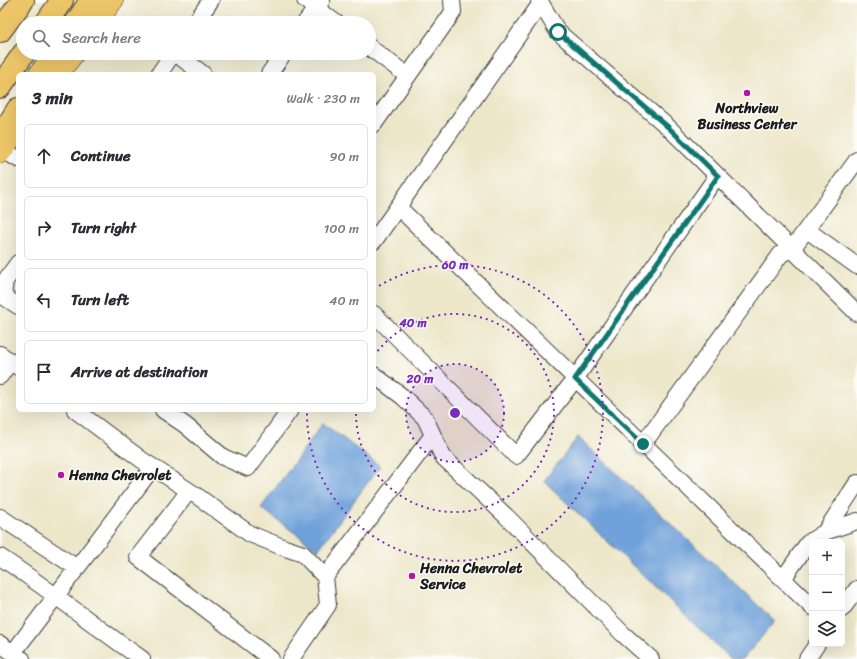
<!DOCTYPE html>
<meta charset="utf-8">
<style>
:root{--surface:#fff;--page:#f2f2f3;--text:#2b2b33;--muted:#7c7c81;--line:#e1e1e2}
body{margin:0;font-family:Sriracha,sans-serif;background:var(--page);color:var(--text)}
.controls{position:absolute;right:12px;bottom:12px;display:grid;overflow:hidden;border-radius:6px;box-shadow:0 4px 16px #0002}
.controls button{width:36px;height:36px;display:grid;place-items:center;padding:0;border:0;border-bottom:1px solid var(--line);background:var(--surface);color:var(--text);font:20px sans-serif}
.stop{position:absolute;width:12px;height:12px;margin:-9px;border:3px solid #0f766e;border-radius:50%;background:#fff}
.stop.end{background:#0f766e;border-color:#fff;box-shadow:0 1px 4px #0008}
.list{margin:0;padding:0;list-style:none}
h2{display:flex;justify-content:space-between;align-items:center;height:52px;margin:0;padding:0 16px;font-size:17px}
h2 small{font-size:13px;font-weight:400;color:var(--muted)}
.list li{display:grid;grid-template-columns:26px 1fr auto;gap:12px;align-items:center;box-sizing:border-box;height:64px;margin:0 8px 8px;padding:0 8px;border:1px solid var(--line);border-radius:6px}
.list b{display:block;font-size:15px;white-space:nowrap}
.list em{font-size:13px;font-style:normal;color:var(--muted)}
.icon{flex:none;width:22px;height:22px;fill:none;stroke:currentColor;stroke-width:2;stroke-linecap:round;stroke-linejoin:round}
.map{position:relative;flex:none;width:857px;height:659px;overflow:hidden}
.search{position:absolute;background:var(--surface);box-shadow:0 4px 16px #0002;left:16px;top:16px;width:360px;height:44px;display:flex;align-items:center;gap:10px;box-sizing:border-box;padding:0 14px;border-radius:22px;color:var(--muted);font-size:15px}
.panel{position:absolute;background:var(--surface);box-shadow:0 4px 16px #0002;left:16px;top:72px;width:360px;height:340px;border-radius:6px}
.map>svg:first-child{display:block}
.water{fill:#70a1da;stroke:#465e7b}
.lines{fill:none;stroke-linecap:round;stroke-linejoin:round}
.minor-casing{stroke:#3b3a36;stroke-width:18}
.major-casing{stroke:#3b3a36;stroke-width:22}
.highway-casing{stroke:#3b3a36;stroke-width:24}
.minor{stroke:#fff;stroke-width:16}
.major{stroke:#edc569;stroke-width:21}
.highway{stroke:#edc569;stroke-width:22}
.route{stroke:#0f766e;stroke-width:5}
.ring{fill:none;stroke:#7b2cbf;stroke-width:2;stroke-dasharray:2 4}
.poi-dot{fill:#b5179e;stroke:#fdfcf7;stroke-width:1.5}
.labels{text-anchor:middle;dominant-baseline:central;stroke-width:3;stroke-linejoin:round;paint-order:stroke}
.poi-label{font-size:14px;font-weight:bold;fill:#1c1c1c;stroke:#fdfcf7;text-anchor:start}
.centre{fill:#7b2cbf;stroke:#fdfcf7;stroke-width:2}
.ring-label{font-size:12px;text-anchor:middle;font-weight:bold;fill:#7b2cbf;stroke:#fdfcf7;stroke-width:3;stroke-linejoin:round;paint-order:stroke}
</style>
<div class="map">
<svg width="857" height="659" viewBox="0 0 857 659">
<rect width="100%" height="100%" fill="#fdfcf7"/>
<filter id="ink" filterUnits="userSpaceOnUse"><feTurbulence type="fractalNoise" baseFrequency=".025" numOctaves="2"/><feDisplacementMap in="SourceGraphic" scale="8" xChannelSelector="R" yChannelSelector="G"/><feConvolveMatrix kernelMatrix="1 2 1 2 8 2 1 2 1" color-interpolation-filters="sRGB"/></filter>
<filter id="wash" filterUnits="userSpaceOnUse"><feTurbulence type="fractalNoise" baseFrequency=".012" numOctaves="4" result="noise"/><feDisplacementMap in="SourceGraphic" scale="16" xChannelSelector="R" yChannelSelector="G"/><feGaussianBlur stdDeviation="0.9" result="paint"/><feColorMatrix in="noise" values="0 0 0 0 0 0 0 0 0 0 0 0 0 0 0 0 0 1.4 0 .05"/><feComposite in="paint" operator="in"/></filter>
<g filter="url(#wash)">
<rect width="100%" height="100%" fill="#ede7ca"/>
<path class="water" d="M323,423L380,466L318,550L261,508Z
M578,437L775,621L743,659H731L544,481Z"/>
</g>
<g filter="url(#ink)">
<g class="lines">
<defs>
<path id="minor" d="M305,0L336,23
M539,0L558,32L668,127L857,313
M195,23L211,0
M305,23L322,0
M369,47L408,76
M175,53L203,74
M159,74L173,53
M269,74L284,53
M374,124L453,12L452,0
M3,150L18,159
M398,207L812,607
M807,230L857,266
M374,241L541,3
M18,263L5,281L3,296L18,306
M374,314L516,456L575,379L717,176
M0,354L18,367
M374,375L403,397L425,418L443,457L506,516L623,634L651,659
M0,376L10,362
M75,410L142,460L197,496L250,534L285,548L303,554L325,577L328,605L291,659
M163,410L185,425L223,457L248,468L290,410
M643,444L781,254L792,249L857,160
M189,491L138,557L271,659
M0,517L77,568
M825,532L857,483
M0,557C49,589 94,626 142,659
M325,577L433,435
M783,579L808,543L825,532L857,521
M842,609L857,589
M0,644L22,659
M13,653L153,467
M807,659L817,644"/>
<path id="major" d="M96,23L113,0
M58,74L74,53
M0,153L18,129"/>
<path id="highway" d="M46,23L62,0
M76,23L91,0
M0,31L23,0
M40,74L55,53
M0,87L24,53
M0,137L18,109"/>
</defs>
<use href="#minor" class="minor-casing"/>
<use href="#major" class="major-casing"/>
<use href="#highway" class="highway-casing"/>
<use href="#minor" class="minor"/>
<use href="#major" class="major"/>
<use href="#highway" class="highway"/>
</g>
</g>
<g class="lines" filter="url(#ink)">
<path class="route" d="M558,32L668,127L718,176L575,379L643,444"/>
</g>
<circle cx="455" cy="413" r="49" fill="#7b2cbf" fill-opacity=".12"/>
<g class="ring">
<circle cx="455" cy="413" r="49"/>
<path d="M374 356A99 99 0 1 1 356 410"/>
<path d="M374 289A148 148 0 1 1 307 410"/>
</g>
<g class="poi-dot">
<circle cx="747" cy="93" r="4"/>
<circle cx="61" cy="475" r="4"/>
<circle cx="412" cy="576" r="4"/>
</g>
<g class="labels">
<g class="poi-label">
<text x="747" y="108" text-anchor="middle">Northview<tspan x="747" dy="16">Business Center</tspan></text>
<text x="69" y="475">Henna Chevrolet</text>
<text x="420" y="568">Henna Chevrolet<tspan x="420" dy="16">Service</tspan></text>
</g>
</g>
<circle cx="455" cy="413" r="6" class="centre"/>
<g class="ring-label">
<text x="455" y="269">60 m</text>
<text x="413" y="327">40 m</text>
<text x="420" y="383">20 m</text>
</g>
</svg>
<div class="controls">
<button>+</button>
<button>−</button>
<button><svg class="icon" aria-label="layers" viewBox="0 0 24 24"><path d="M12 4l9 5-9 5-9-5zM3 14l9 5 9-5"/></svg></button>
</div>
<div class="stop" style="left:558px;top:32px"></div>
<div class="stop end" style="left:643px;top:444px"></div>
<div class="search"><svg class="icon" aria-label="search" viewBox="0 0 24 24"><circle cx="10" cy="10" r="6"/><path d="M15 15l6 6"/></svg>Search here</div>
<section class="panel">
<h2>3 min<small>Walk · 230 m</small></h2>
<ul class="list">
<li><svg class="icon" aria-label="ahead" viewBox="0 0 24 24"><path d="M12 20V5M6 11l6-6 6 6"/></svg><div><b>Continue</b></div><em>90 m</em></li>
<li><svg class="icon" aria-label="right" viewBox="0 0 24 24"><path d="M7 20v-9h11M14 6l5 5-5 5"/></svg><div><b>Turn right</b></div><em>100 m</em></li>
<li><svg class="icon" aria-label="left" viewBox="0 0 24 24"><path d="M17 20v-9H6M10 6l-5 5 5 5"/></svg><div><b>Turn left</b></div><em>40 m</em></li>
<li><svg class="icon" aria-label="arrive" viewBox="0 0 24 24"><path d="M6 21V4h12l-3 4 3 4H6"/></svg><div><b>Arrive at destination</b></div></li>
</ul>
</section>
</div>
